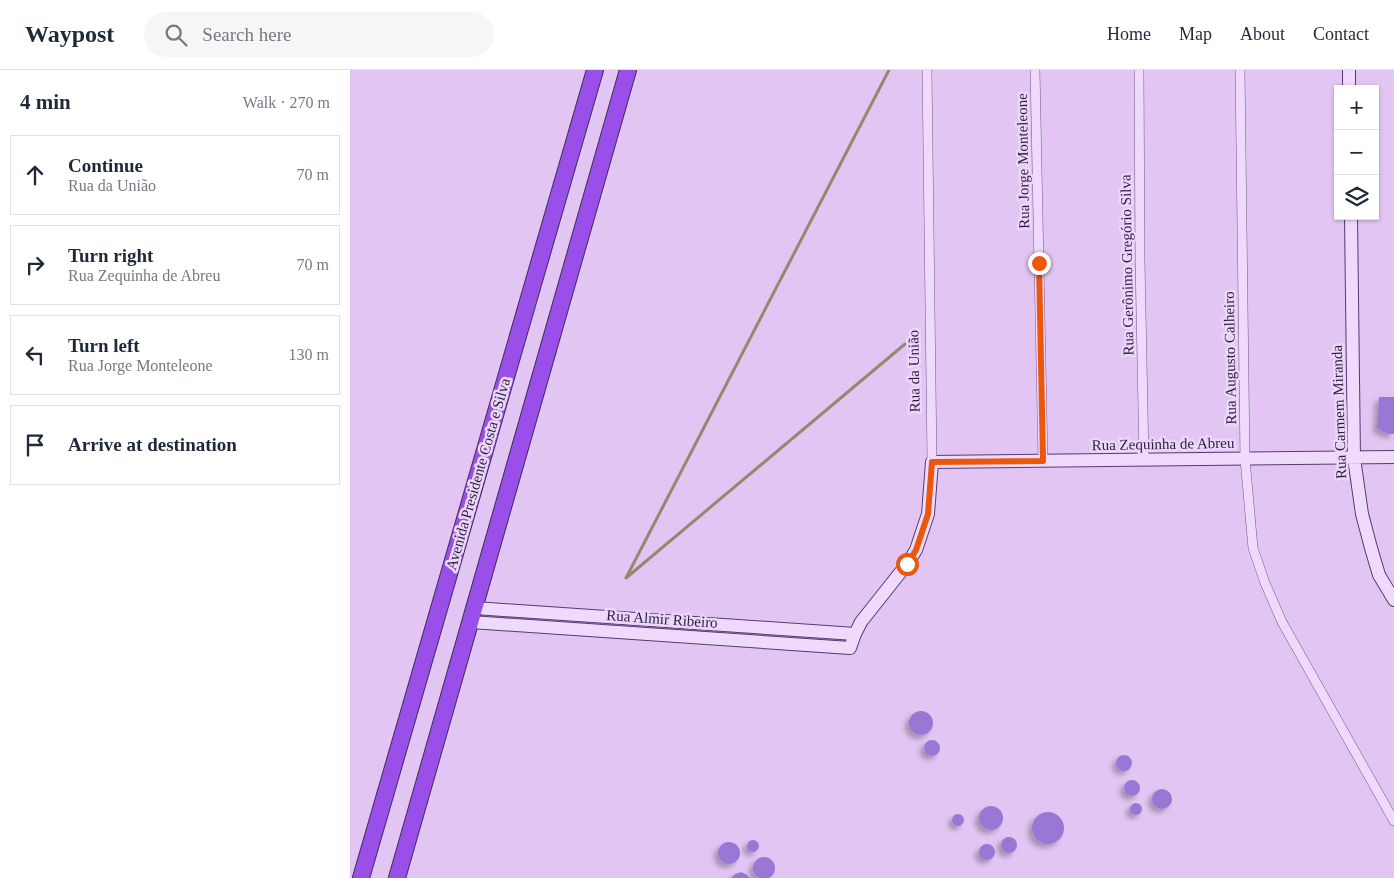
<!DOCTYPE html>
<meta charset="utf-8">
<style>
:root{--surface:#fff;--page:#f6f6f7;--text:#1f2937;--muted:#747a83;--line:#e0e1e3}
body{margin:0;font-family:Georgia,serif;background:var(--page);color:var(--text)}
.controls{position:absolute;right:15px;top:15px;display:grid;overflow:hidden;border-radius:0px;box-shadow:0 1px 4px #0004}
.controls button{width:45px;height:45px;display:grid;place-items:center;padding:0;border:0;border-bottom:1px solid var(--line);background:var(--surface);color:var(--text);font:25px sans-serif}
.stop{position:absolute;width:15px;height:15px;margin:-11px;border:4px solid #ea580c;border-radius:50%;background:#fff}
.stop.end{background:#ea580c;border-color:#fff;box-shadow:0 1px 5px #0008}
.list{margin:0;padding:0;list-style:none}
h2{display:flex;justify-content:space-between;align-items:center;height:65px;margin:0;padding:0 20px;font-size:21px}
h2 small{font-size:16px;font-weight:400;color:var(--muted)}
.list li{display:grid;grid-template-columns:32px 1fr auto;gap:15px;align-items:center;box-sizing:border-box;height:80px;margin:0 10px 10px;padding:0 10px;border:1px solid var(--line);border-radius:0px}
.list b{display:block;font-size:19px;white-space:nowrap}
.list p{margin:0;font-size:16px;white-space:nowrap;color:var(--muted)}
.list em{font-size:16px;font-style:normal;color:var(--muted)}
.icon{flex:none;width:28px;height:28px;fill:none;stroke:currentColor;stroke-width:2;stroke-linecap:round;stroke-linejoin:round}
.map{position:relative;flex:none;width:1044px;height:808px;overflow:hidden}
header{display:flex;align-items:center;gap:30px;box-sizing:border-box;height:70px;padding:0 25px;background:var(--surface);border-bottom:1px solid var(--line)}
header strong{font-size:24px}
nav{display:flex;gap:28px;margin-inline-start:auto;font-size:18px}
.search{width:350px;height:45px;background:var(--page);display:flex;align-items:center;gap:12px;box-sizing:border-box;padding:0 18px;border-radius:28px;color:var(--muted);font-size:19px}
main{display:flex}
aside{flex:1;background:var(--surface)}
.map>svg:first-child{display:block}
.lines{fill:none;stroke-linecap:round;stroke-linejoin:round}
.stream{stroke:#95886d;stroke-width:3}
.building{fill:#9878d4;filter:url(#shadow)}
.street-casing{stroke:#725990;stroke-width:10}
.secondary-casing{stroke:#533c72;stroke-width:14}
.highway-casing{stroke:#402d5d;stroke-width:18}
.street{stroke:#efdafc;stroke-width:9}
.secondary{stroke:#efdafc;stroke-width:12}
.highway{stroke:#9a50e8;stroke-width:16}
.route{stroke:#ea580c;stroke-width:6}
.labels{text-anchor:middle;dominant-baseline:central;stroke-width:5;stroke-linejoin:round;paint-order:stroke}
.street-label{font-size:15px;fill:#2c1e3e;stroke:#ecd6f9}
</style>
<header>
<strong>Waypost</strong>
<div class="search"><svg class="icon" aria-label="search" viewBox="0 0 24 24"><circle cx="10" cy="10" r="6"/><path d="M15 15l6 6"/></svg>Search here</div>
<nav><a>Home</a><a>Map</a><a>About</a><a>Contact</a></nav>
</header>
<main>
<aside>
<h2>4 min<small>Walk · 270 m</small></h2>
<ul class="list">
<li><svg class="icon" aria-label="ahead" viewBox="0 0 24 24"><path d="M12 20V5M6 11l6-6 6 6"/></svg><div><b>Continue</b><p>Rua da União</p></div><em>70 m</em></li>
<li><svg class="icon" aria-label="right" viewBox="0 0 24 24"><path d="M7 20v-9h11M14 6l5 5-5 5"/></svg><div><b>Turn right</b><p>Rua Zequinha de Abreu</p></div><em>70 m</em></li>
<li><svg class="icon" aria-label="left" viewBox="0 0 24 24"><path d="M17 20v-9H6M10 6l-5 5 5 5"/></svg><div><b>Turn left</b><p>Rua Jorge Monteleone</p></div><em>130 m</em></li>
<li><svg class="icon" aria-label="arrive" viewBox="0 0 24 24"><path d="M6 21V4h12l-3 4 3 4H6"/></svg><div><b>Arrive at destination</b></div></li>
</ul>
</aside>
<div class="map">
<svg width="1044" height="808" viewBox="0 0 1044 808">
<defs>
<filter id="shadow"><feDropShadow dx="-4" dy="4" stdDeviation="2.5" flood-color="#0004"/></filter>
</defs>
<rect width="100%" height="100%" fill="#e2c5f2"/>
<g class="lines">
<path class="stream" d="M539,0L276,508L555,274"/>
</g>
<path class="building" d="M1029,327H1044V364H1037L1027,358Z
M559 653a12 12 0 1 1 24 0a12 12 0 1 1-24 0Z
M574 678a8 8 0 1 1 16 0a8 8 0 1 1-16 0Z
M766 693a8 8 0 1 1 16 0a8 8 0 1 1-16 0Z
M774 718a8 8 0 1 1 16 0a8 8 0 1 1-16 0Z
M802 729a10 10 0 1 1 20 0a10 10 0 1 1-20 0Z
M780 739a6 6 0 1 1 12 0a6 6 0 1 1-12 0Z
M629 748a12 12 0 1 1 24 0a12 12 0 1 1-24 0Z
M682 758a16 16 0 1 1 32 0a16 16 0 1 1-32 0Z
M602 750a6 6 0 1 1 12 0a6 6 0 1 1-12 0Z
M651 775a8 8 0 1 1 16 0a8 8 0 1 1-16 0Z
M397 776a6 6 0 1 1 12 0a6 6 0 1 1-12 0Z
M368 783a11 11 0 1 1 22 0a11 11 0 1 1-22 0Z
M629 782a8 8 0 1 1 16 0a8 8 0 1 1-16 0Z
M403 798a11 11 0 1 1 22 0a11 11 0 1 1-22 0Z
M391,802L396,804L400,808H381L385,804Z"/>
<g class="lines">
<defs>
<path id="street" d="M577,0L582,392
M685,0L693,391
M789,0L790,191L794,390
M890,0L895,389L903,478L915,513L932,552L1044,751"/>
<path id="secondary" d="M999,0V19
M1001,146L1004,388L1012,444L1021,478L1029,505L1044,530
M125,538L505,564
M121,552L500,578L505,564L511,552L557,494L566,480L578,444L582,392L1044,387"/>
<path id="highway" d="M11,808L245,0
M47,808L278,0"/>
</defs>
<use href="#street" class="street-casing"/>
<use href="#secondary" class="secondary-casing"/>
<use href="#highway" class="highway-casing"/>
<use href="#street" class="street"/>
<use href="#secondary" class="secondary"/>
<use href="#highway" class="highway"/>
</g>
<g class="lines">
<path class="route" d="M557,494L566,480L578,444L582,392L693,391L689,193"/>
</g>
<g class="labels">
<g class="street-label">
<text transform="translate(673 91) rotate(-91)">Rua Jorge Monteleone</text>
<text transform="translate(777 195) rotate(-91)">Rua Gerônimo Gregório Silva</text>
<text transform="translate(880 288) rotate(-91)">Rua Augusto Calheiro</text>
<text transform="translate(564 301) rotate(-91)">Rua da União</text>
<text transform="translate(989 342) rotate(-92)">Rua Carmem Miranda</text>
<text transform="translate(813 374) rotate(-1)">Rua Zequinha de Abreu</text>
<text transform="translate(128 404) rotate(-74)">Avenida Presidente Costa e Silva</text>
<text transform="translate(312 549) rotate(4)">Rua Almir Ribeiro</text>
</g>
</g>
</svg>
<div class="controls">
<button>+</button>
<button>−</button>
<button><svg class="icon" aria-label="layers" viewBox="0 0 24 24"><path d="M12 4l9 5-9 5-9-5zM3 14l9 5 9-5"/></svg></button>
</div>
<div class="stop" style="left:557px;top:494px"></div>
<div class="stop end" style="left:689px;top:193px"></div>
</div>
</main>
